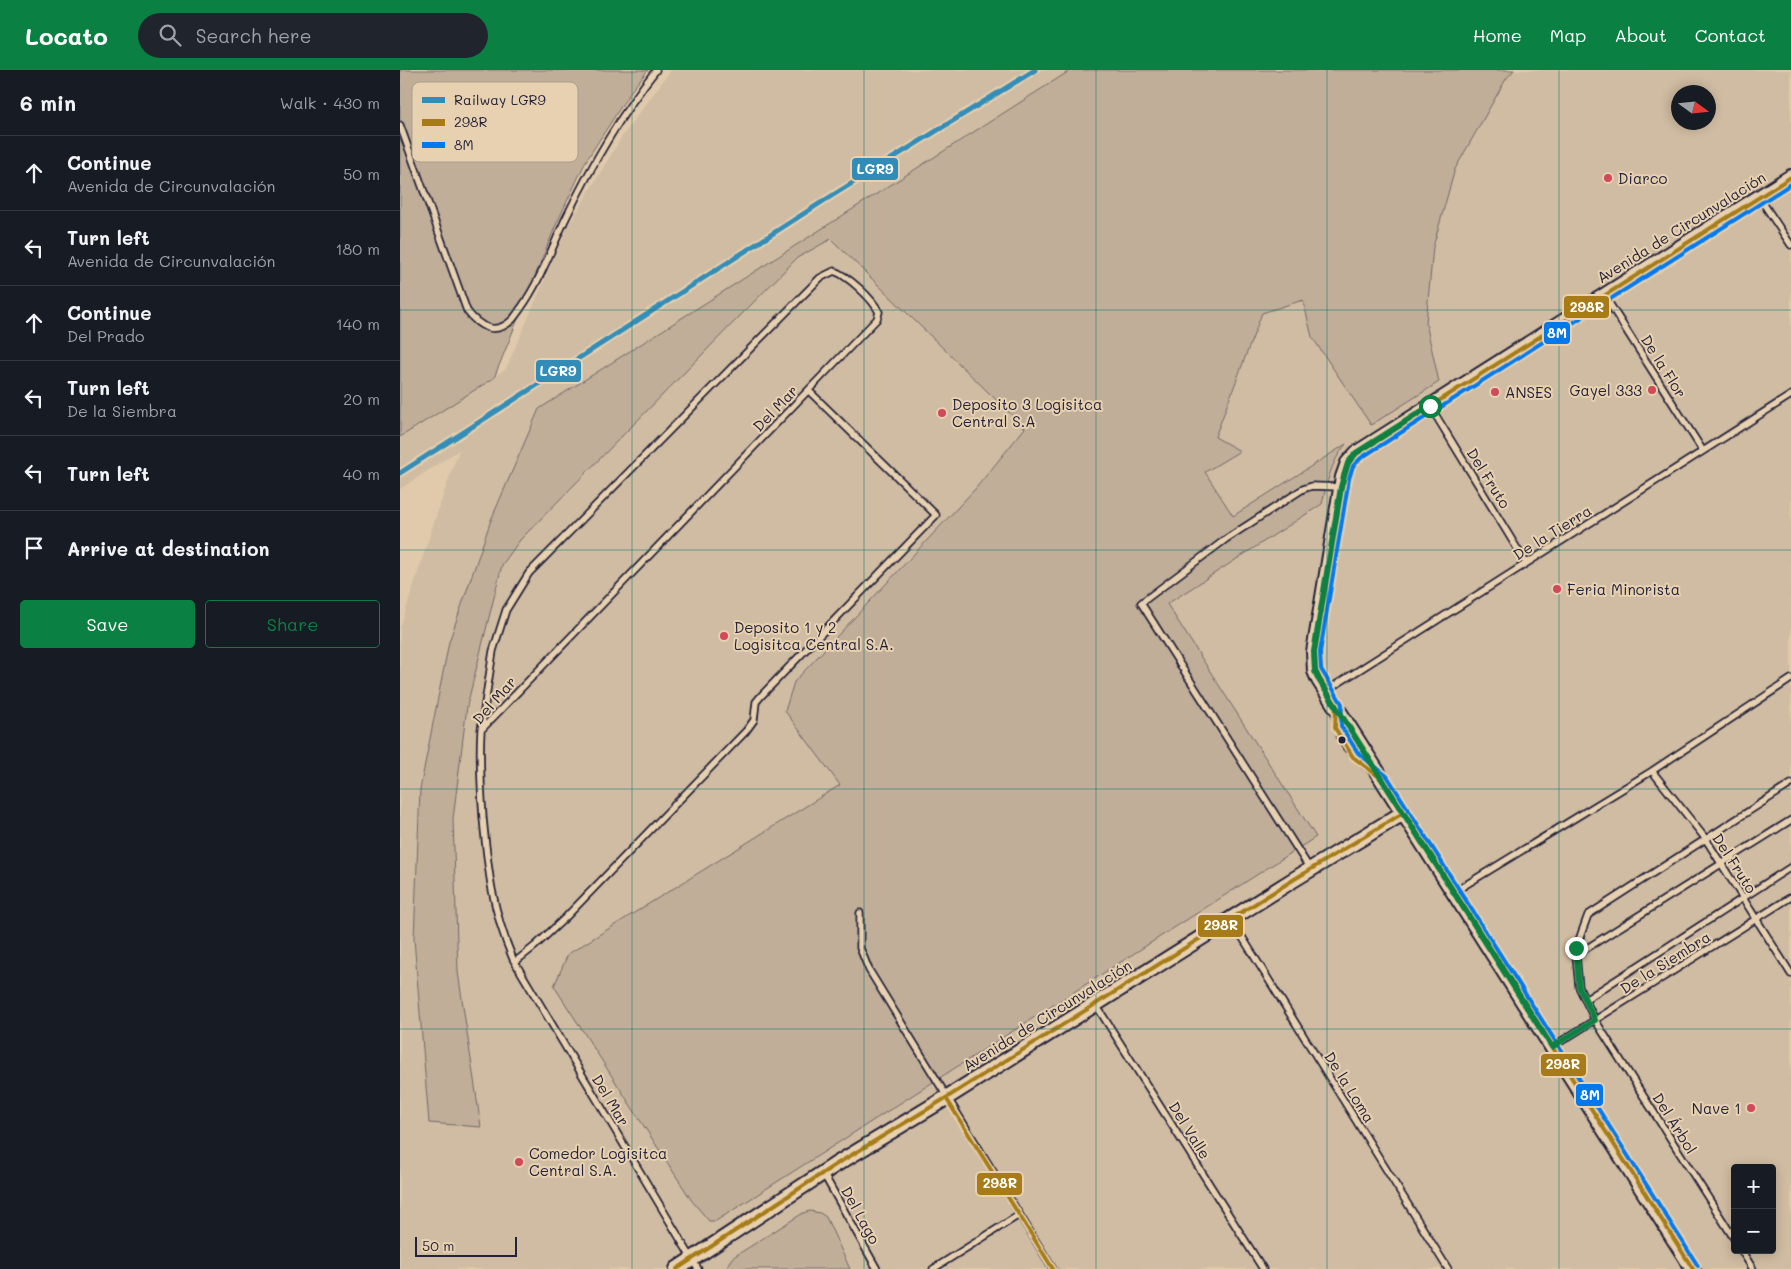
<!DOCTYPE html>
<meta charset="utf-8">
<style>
:root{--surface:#171b24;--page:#20242c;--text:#f1f3f6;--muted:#9ea1a6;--line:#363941;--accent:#0b8043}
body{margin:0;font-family:Mali,sans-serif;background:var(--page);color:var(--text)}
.controls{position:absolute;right:15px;bottom:15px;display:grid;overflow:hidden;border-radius:5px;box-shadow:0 2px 12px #0003}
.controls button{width:45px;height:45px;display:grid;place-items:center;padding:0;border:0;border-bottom:1px solid var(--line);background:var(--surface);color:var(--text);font:25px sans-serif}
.compass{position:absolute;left:1271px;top:15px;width:45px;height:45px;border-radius:50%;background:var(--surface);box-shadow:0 2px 12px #0003;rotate:105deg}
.scale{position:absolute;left:15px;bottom:12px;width:102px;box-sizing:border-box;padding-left:5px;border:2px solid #22223b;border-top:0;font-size:14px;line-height:18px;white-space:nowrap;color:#22223b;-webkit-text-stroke:4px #e8d1b0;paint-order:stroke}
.stop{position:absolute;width:15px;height:15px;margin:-11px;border:4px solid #0b8043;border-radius:50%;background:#fff}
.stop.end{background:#0b8043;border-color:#fff;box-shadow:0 1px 5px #0008}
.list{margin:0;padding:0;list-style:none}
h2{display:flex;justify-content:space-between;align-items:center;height:65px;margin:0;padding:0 20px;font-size:21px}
h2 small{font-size:16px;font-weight:400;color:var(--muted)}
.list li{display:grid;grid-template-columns:32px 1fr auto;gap:15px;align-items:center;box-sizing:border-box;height:75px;padding:0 20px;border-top:1px solid var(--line)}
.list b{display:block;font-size:19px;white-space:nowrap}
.list p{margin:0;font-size:16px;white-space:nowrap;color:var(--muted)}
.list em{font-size:16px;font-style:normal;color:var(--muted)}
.actions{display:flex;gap:10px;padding:15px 20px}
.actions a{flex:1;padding:11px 0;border:1px solid var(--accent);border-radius:5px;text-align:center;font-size:18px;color:var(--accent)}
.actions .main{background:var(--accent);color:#fff}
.icon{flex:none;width:28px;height:28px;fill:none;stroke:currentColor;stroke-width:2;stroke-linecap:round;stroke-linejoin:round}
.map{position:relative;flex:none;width:1391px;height:1199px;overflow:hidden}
header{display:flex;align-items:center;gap:30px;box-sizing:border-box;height:70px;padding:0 25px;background:var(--accent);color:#fff}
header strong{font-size:24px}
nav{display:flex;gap:28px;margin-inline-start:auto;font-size:18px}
.search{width:350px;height:45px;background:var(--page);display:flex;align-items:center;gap:12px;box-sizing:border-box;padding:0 18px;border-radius:28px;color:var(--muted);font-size:19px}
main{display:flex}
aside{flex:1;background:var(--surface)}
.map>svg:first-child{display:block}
.built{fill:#d0bca2;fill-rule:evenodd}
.green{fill:#c0ae99;stroke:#71686a}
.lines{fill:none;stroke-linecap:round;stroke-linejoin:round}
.service-casing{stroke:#22223b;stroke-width:9}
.tertiary-casing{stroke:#22223b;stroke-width:18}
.service{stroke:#e8d1b0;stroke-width:5.5}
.tertiary{stroke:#e8d1b0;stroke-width:14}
.bus-1-casing{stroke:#e8d1b0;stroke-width:8}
.bus-2-casing{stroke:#e8d1b0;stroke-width:8}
.bus-1{stroke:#a67b18;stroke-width:4}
.bus-2{stroke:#0079ef;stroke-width:4}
.rail-1-casing{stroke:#e8d1b0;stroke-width:9}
.rail-1{stroke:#318db8;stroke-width:5}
.route{stroke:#0b8043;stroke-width:6}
.grid{fill:none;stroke:#0f766e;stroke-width:1;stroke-opacity:0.55}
.poi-dot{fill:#d1495b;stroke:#e8d1b0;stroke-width:2}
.bus-dot{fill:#22223b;stroke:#e8d1b0;stroke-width:2}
.labels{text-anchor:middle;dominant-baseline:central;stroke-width:4;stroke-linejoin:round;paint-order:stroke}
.poi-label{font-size:15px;fill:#22223b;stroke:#e8d1b0;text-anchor:start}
.street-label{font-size:15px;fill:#22223b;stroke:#e8d1b0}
.key{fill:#e8d1b0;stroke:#ad9c8d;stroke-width:1}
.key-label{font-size:14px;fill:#22223b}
.line-badge{stroke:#e8d1b0;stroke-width:2}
.badge-label{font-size:14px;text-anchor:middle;font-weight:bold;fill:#fff}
</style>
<header>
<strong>Locato</strong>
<div class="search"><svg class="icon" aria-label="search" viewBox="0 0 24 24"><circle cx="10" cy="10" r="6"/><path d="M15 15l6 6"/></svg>Search here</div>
<nav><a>Home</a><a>Map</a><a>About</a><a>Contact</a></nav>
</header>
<main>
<aside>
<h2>6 min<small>Walk · 430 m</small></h2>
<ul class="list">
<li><svg class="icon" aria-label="ahead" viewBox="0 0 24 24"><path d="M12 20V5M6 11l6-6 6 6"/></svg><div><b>Continue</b><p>Avenida de Circunvalación</p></div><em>50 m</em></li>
<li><svg class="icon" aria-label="left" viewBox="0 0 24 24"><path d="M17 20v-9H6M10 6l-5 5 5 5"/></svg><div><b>Turn left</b><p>Avenida de Circunvalación</p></div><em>180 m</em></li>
<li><svg class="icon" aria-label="ahead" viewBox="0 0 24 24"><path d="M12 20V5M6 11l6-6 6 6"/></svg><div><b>Continue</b><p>Del Prado</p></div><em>140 m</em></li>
<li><svg class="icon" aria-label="left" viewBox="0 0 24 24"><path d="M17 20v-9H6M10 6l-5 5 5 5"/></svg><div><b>Turn left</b><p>De la Siembra</p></div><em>20 m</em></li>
<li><svg class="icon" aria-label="left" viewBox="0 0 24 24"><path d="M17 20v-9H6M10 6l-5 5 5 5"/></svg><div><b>Turn left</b></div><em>40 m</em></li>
<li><svg class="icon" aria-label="arrive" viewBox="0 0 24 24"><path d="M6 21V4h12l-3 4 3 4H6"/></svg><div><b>Arrive at destination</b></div></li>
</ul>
<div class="actions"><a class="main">Save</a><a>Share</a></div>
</aside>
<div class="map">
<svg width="1391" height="1199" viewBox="0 0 1391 1199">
<rect width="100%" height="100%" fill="#e0caab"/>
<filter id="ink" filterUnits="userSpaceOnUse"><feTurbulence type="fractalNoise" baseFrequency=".02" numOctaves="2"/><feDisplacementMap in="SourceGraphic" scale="10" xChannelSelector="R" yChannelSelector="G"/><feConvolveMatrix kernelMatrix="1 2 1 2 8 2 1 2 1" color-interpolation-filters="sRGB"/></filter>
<g filter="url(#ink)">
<path class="built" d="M271,0H1391V1199H0V558L38,440L59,380L0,419V367L106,299L167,158L221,68ZM1278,22H1308V52H1278ZM1335,1098H1372V1180H1335Z"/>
<path class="green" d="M0,0H248L231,21L186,91L155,157L94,308L0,367Z
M671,0H1114L1106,9L1055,99L1033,177L1026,253L1039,312L971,355L912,267L903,230L862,243L815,367L840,381L805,402L833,446L946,374C930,394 928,410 922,434L767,534L916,767L316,1151H309L292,1131L154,916L168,884L440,715L385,641L394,612L576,418L625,358L431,169L397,188L120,470L102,495L67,636L53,749L58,902L81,1057L29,1053L14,869L20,719L49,572L91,450L139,339Z
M410,1141L420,1143L426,1147L450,1199H328V1194L332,1188L403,1143Z"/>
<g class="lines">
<defs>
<path id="service" d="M0,55L67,241C79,257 95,266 112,250C115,247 118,242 121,238C140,211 151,180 165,150C190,98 220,45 256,0
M1359,127L1391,175
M1204,225L1303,381
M1030,336L1126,493
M926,621L1391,325
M936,643C935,670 950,685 971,700
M81,660L93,581L106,540L129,503L420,208L434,201C448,206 472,228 479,242L477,249L81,660C79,690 81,718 83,748C88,800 92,840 113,889L298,1199
M1252,701L1305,768L1391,904
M910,799L741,533L826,469L903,419L912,416L941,417
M1054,822L1252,701L1391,609
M460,843V878L469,900L653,1199
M831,849L1048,1199
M1176,885L1391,750
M115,892L135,876L166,847L346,661L354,650L356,632L361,626L536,445L409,321
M1185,930L1391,797
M696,935L863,1199
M1152,977L1391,827
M423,1103L477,1199
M1335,1170L1195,950L1179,917L1176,885V878L1188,845L1391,714
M1341,1180L1353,1199
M533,1199L619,1145"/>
<path id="tertiary" d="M277,1199L435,1095L546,1028L893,810L1003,743
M1293,1199L919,610L915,601L914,582L943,407L948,393L957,383L1391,107"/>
</defs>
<use href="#service" class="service-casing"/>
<use href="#tertiary" class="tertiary-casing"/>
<use href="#service" class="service"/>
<use href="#tertiary" class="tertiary"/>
<defs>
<path id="bus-1" d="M546,1028L653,1199
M277,1199L435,1095L546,1028L893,810L1003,743
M1293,1199L982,709L953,687L935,658L936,636L915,601L914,582L943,407L948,393L957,383L1391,107"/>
<path id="bus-2" d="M1298,1196L987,706L958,683L941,656L942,634L921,599L920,582L949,409L953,396L961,388L1391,114"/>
</defs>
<use href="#bus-1" class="bus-1-casing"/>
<use href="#bus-2" class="bus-2-casing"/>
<use href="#bus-1" class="bus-1"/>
<use href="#bus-2" class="bus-2"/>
<defs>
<path id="rail-1" d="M0,403L425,130L635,0"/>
</defs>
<use href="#rail-1" class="rail-1-casing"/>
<use href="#rail-1" class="rail-1"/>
</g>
</g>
<g class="lines" filter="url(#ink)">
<path class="route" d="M1030,336L956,383L948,393L941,417L914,582L915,601L919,610L1152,977L1195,950L1179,917L1176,878"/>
</g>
<path class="grid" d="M232,0V1199M464,0V1199M696,0V1199M927,0V1199M1159,0V1199M0,240H1391M0,480H1391M0,719H1391M0,959H1391"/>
<g class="poi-dot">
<circle cx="1208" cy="108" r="5"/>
<circle cx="1252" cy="320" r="5"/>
<circle cx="1095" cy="322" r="5"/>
<circle cx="542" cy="343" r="5"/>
<circle cx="1157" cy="519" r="5"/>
<circle cx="324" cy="566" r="5"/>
<circle cx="1351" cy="1038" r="5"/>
<circle cx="119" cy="1092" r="5"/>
</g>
<circle class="bus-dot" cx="942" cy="670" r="4.5"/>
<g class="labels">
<g class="poi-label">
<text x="1218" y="108">Diarco</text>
<text x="1242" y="320" text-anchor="end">Gayel 333</text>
<text x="1105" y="322">ANSES</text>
<text x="552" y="334">Deposito 3 Logisitca<tspan x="552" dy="17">Central S.A</tspan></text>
<text x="1167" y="519">Feria Minorista</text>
<text x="334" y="557">Deposito 1 y 2<tspan x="334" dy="17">Logisitca Central S.A.</tspan></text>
<text x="1341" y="1038" text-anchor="end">Nave 1</text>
<text x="129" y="1083">Comedor Logisitca<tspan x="129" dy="17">Central S.A.</tspan></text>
</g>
<g class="street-label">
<text transform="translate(1281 157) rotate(-32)">Avenida de Circunvalación</text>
<text transform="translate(1264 296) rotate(58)">De la Flor</text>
<text transform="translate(375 338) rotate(-46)">Del Mar</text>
<text transform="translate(1089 408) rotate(58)">Del Fruto</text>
<text transform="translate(1152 462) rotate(-32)">De la Tierra</text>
<text transform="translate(94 630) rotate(-49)">Del Mar</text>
<text transform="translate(1335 793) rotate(57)">Del Fruto</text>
<text transform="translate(1265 892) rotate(-32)">De la Siembra</text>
<text transform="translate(647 945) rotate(-32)">Avenida de Circunvalación</text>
<text transform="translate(950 1017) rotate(58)">De la Loma</text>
<text transform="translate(211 1030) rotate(59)">Del Mar</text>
<text transform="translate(1275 1053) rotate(58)">Del Árbol</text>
<text transform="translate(790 1060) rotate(58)">Del Valle</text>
<text transform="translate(461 1145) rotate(61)">Del Lago</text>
</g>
</g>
<rect x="12" y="12" width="166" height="80" rx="8" class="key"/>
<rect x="22" y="27" width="23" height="6" fill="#318db8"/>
<rect x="22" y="49" width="23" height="7" fill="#a67b18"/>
<rect x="22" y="72" width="23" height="6" fill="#0079ef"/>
<g class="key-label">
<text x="54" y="35">Railway LGR9</text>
<text x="54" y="57">298R</text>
<text x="54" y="80">8M</text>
</g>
<g class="line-badge">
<rect x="451" y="87" width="48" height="24" rx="5" fill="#318db8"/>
<rect x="1163" y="225" width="47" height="24" rx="5" fill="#a67b18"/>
<rect x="1143" y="251" width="28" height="24" rx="5" fill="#0079ef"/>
<rect x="135" y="289" width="47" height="24" rx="5" fill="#318db8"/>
<rect x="797" y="844" width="47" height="24" rx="5" fill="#a67b18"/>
<rect x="1140" y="983" width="47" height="24" rx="5" fill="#a67b18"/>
<rect x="1175" y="1013" width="29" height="24" rx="5" fill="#0079ef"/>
<rect x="576" y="1102" width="47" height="24" rx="5" fill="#a67b18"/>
</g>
<g class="badge-label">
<text x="475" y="104">LGR9</text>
<text x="1187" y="242">298R</text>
<text x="1157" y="268">8M</text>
<text x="158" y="306">LGR9</text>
<text x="821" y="860">298R</text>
<text x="1163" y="999">298R</text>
<text x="1190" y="1030">8M</text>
<text x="600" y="1118">298R</text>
</g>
</svg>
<div class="controls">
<button>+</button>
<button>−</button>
</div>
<svg class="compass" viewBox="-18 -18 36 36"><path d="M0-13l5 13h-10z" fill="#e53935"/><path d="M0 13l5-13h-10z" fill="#9ea1a6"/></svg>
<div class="scale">50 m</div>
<div class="stop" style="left:1030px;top:336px"></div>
<div class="stop end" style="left:1176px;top:878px"></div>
</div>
</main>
